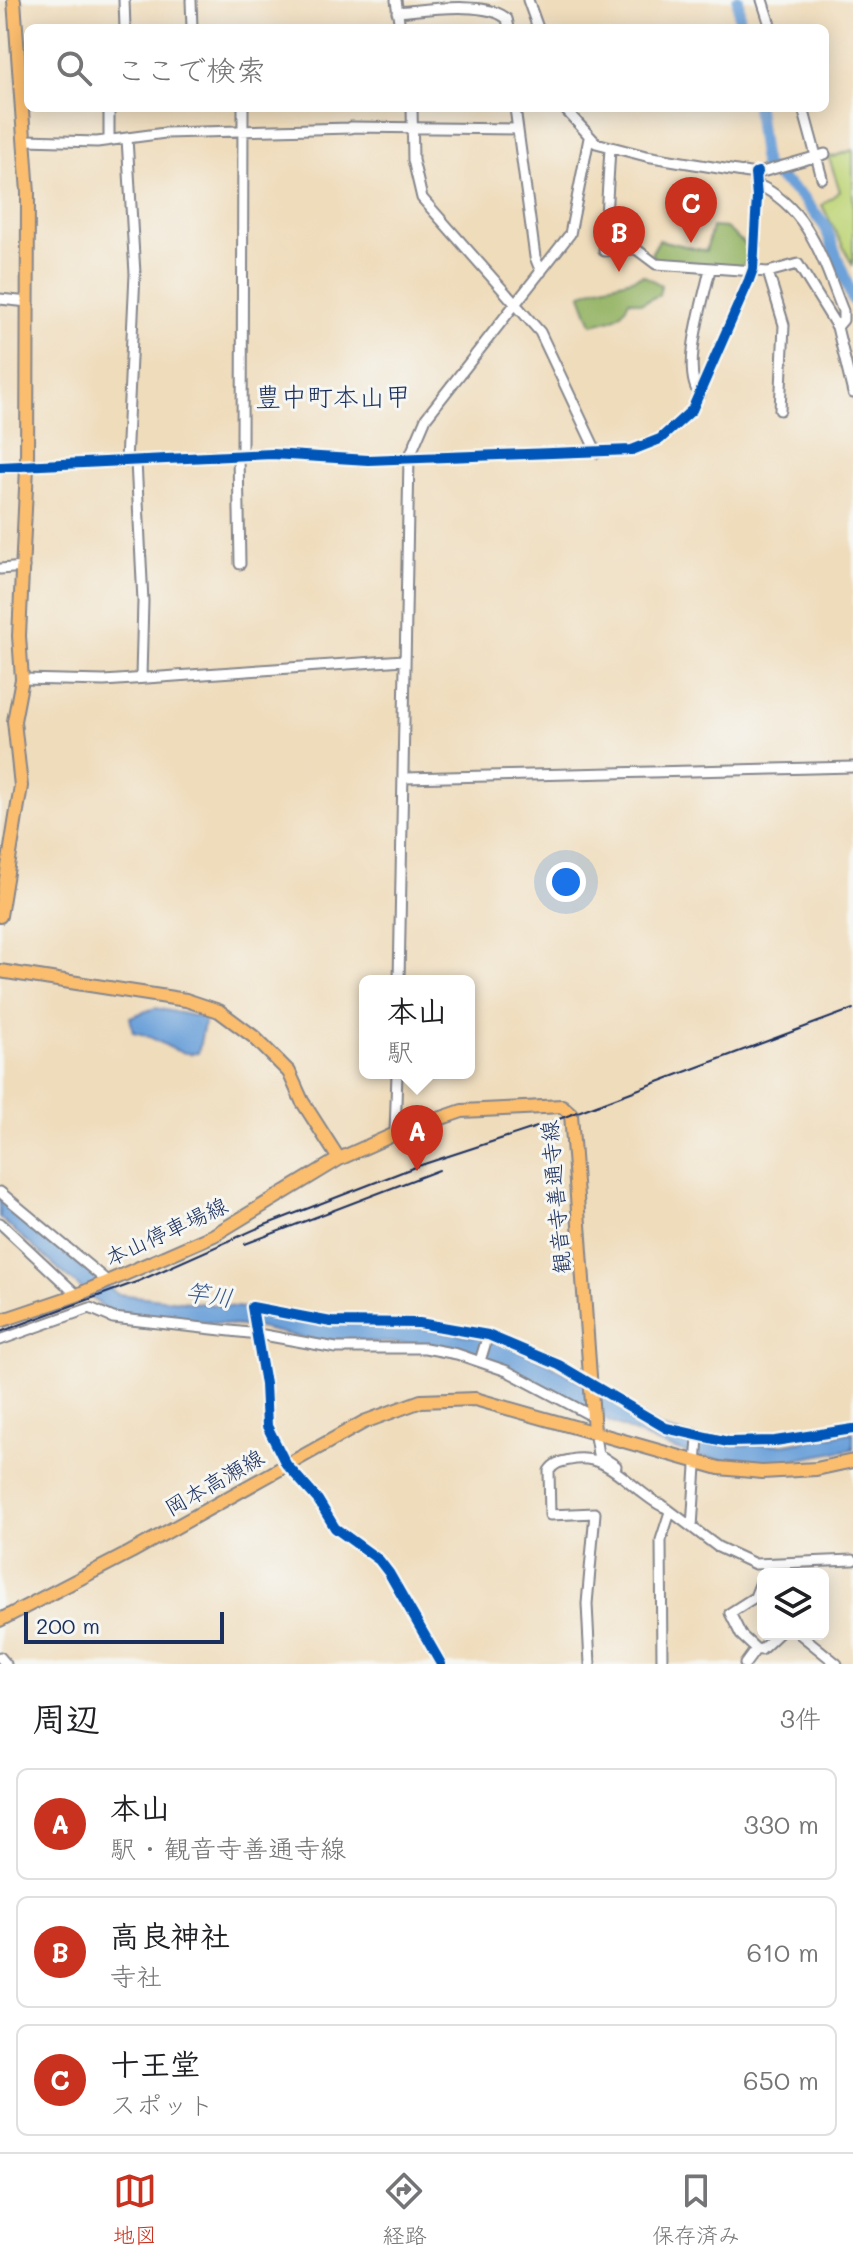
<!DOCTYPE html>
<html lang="ja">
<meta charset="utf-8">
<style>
:root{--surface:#fff;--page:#f2f2f2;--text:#202124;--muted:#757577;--line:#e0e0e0;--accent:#c8321e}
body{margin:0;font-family:Mali,"Klee One",sans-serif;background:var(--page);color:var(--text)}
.controls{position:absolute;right:24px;bottom:24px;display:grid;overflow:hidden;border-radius:12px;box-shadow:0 4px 20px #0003}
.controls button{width:72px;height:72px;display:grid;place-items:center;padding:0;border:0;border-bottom:2px solid var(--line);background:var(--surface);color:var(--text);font:40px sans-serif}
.scale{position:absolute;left:24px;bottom:20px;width:200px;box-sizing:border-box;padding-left:8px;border:4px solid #1b2f5e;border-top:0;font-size:22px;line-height:28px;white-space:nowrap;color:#1b2f5e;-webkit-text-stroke:6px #f6f6f2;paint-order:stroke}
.you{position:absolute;left:566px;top:882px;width:28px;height:28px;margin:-20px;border:6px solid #fff;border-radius:50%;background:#1a73e8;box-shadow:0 0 0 12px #1a73e833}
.badge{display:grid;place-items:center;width:52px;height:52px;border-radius:50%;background:var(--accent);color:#fff;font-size:26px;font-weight:700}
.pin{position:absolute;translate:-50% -66px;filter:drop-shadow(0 2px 4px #0008)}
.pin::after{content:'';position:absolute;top:42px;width:28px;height:24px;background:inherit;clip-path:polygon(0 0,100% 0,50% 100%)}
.popup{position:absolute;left:359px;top:975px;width:116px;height:104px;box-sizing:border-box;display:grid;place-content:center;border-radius:12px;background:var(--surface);filter:drop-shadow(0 2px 6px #0005);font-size:26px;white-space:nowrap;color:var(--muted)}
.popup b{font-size:30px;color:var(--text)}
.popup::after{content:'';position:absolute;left:50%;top:100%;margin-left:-16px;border:16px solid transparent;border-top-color:var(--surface)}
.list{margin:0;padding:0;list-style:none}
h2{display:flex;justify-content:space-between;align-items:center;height:104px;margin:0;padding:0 32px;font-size:34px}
h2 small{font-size:26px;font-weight:400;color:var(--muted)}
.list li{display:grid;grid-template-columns:52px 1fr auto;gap:24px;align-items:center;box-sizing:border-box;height:112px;margin:0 16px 16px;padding:0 16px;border:2px solid var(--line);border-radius:12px}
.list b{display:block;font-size:30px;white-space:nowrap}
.list p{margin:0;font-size:26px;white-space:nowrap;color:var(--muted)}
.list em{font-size:26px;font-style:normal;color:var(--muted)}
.icon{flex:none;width:44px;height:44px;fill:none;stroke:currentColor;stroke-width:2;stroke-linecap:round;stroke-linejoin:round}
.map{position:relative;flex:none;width:853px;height:1664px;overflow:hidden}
.search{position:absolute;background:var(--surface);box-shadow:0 4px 20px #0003;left:24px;right:24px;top:24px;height:88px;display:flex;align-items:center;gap:20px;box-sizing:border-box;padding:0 28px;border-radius:12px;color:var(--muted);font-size:30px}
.sheet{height:488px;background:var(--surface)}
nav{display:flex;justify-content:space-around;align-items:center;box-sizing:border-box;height:112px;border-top:2px solid var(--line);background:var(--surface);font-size:22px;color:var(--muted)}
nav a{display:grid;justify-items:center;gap:4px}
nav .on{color:var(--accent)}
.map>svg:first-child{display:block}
.green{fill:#c0d579;stroke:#6e826c;stroke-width:2}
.forest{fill:#98b669;stroke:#5a7264;stroke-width:2}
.water{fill:#6ca1d9;stroke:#44689c;stroke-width:2}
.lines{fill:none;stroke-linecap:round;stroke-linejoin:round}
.river{stroke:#6ca1d9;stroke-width:12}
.minor-casing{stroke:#85868c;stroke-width:13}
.major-casing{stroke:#85868c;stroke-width:16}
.minor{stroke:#fff;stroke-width:9}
.major{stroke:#fbbd6e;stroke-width:12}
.rail{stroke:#1b2f5e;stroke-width:2}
.cycleway-casing{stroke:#f6f6f2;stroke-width:15}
.cycleway{stroke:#0057b8;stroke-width:10}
.labels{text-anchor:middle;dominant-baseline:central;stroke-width:6;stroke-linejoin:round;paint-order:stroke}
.street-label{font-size:22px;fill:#1b2f5e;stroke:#f6f6f2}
.water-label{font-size:24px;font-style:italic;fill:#375789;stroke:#f6f6f2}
.quarter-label{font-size:26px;fill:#1b2f5e;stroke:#f6f6f2}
</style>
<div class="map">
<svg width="853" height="1664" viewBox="0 0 853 1664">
<rect width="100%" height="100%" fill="#f6f6f2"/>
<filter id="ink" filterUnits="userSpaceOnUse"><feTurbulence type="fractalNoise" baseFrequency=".0125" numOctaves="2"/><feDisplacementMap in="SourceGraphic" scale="16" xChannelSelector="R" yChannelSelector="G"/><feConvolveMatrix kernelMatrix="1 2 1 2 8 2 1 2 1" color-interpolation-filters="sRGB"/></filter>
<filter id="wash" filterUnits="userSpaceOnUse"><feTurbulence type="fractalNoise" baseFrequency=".006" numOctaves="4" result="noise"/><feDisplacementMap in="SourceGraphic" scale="32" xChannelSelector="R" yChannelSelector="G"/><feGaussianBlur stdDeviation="1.8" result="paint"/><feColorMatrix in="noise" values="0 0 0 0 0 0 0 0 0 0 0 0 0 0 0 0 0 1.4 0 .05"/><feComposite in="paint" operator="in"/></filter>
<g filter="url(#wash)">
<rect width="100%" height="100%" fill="#efdcbb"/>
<path class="green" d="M853,150V266L822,205L840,191L829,158Z"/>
<path class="forest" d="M712,227L726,228L748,247L749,260L740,267L658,262L651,254L659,240L706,251Z
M643,275L661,285L659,295L642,303L629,300C622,319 611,320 592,324L581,295C600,282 622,285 643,275Z"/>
<path class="water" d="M155,1008L205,1018L198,1053C172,1057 158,1035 133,1032L130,1017Z
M0,1196L117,1294L407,1326L490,1339L546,1362L663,1429L725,1445L786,1444L853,1432V1449L787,1461L745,1463L699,1457L657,1443L597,1416L483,1357L429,1344L313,1340L259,1328L107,1311L0,1218Z"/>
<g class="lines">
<path class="river" d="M738,0L740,28
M757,108L764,165L801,196L825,226L853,300"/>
</g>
</g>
<g filter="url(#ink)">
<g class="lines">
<defs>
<path id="minor" d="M124,0L125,28
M191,0L192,28
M396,0L400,28
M528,0L538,28
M762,0L771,28
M397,12C423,10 488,0 507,19L509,28
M412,108L413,160L422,198L540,332L597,453
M515,108L535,257L541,272
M564,108L596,143L646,156L755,174L825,154
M803,108L822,178
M351,127L517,129
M26,140L97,142L165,133L351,128
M109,140V108
M610,148L604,251L636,249L656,264L768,272L784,325L780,410
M756,184C809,207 823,261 843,311V320L837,327L853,393
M768,272L798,264L837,327
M0,299L28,302
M700,395C680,371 704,299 710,269
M242,455L243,108
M238,456L240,564
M136,461L143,601L141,677
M126,462L135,274L127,138
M0,467L272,454L368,460L632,450L660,439L692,410L749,280L753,269L757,197L755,174
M0,569L24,567
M22,679L104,681L404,660
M405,778L853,767
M399,981L409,458L426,418L570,234L589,138
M395,1134L397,1073
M0,1192L107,1281
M0,1223L77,1295
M0,1340L90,1308L113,1318L258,1334L336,1348H425L457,1354L507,1371L592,1416
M480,1361L488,1335
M594,1431L598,1454L616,1466
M661,1504L718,1547L755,1564L853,1560
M692,1527L698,1436
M800,1634L837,1664
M756,1649L761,1650L778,1634
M0,1657L6,1664
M441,1664L389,1573L379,1560L335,1528L318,1500L286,1464L267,1426L265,1384L252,1307L331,1322L419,1323L488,1335L559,1365L666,1428L728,1442L775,1441L853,1429
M590,1664L587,1604L595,1513L550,1515L549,1471C554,1463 560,1462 570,1460C610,1451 632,1492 664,1507
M662,1664L661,1540L670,1512
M745,1664L756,1649L741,1635L730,1613L755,1597L763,1577"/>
<path id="major" d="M0,916L21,786L14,721L22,679L19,636L27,467L28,193L14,0
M0,971L186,1000L219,1011L254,1037L289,1072L302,1101L339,1159
M0,1321L77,1295L214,1235L339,1159L395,1134L462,1111L562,1106L571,1114L594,1431
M0,1620L131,1552L364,1422L421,1401L475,1399L719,1468L762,1472L816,1469L853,1461"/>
</defs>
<use href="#minor" class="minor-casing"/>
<use href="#major" class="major-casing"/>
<use href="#minor" class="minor"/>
<use href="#major" class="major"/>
<path class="rail" d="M245,1244L439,1170
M0,1332L139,1281L265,1225L415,1167L543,1125L853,1009"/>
<defs>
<path id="cycleway" d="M0,467L272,454L368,460L632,450L660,439L692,410L749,280L753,269L757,197L755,174L758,172
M441,1664L389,1573L379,1560L335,1528L318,1500L286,1464L267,1426L265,1384L252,1307L331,1322L419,1323L488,1335L559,1365L666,1428L728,1442L775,1441L853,1429"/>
</defs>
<use href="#cycleway" class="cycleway-casing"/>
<use href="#cycleway" class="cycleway"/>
</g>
</g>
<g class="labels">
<g class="street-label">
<text transform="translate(555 1197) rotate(-95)">観音寺善通寺線</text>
<text transform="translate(166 1231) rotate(-25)">本山停車場線</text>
<text transform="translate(214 1482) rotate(-30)">岡本高瀬線</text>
</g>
<g class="water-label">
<text transform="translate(209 1294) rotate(8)">竿川</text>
</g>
<g class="quarter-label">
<text x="333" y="396">豊中町本山甲</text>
</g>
</g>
</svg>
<div class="controls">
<button><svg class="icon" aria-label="layers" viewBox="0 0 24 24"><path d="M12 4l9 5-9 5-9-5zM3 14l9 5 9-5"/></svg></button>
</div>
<div class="scale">200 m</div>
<div class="you"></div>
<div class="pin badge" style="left:417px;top:1171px">A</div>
<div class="popup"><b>本山</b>駅</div>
<div class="pin badge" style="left:619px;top:272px">B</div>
<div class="pin badge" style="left:691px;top:243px">C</div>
<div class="search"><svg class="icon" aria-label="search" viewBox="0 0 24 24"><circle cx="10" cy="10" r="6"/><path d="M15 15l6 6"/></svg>ここで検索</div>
</div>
<section class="sheet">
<h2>周辺<small>3件</small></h2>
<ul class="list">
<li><span class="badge">A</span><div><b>本山</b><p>駅 · 観音寺善通寺線</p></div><em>330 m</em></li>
<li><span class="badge">B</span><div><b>高良神社</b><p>寺社</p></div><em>610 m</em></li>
<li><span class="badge">C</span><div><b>十王堂</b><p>スポット</p></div><em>650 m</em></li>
</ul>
</section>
<nav>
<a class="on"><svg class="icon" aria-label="map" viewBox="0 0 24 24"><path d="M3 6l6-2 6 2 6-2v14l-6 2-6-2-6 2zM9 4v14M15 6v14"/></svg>地図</a>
<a><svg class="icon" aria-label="directions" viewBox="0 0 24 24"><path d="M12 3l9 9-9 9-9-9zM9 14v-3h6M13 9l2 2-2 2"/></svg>経路</a>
<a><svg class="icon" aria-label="saved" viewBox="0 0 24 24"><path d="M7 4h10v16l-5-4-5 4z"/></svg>保存済み</a>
</nav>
